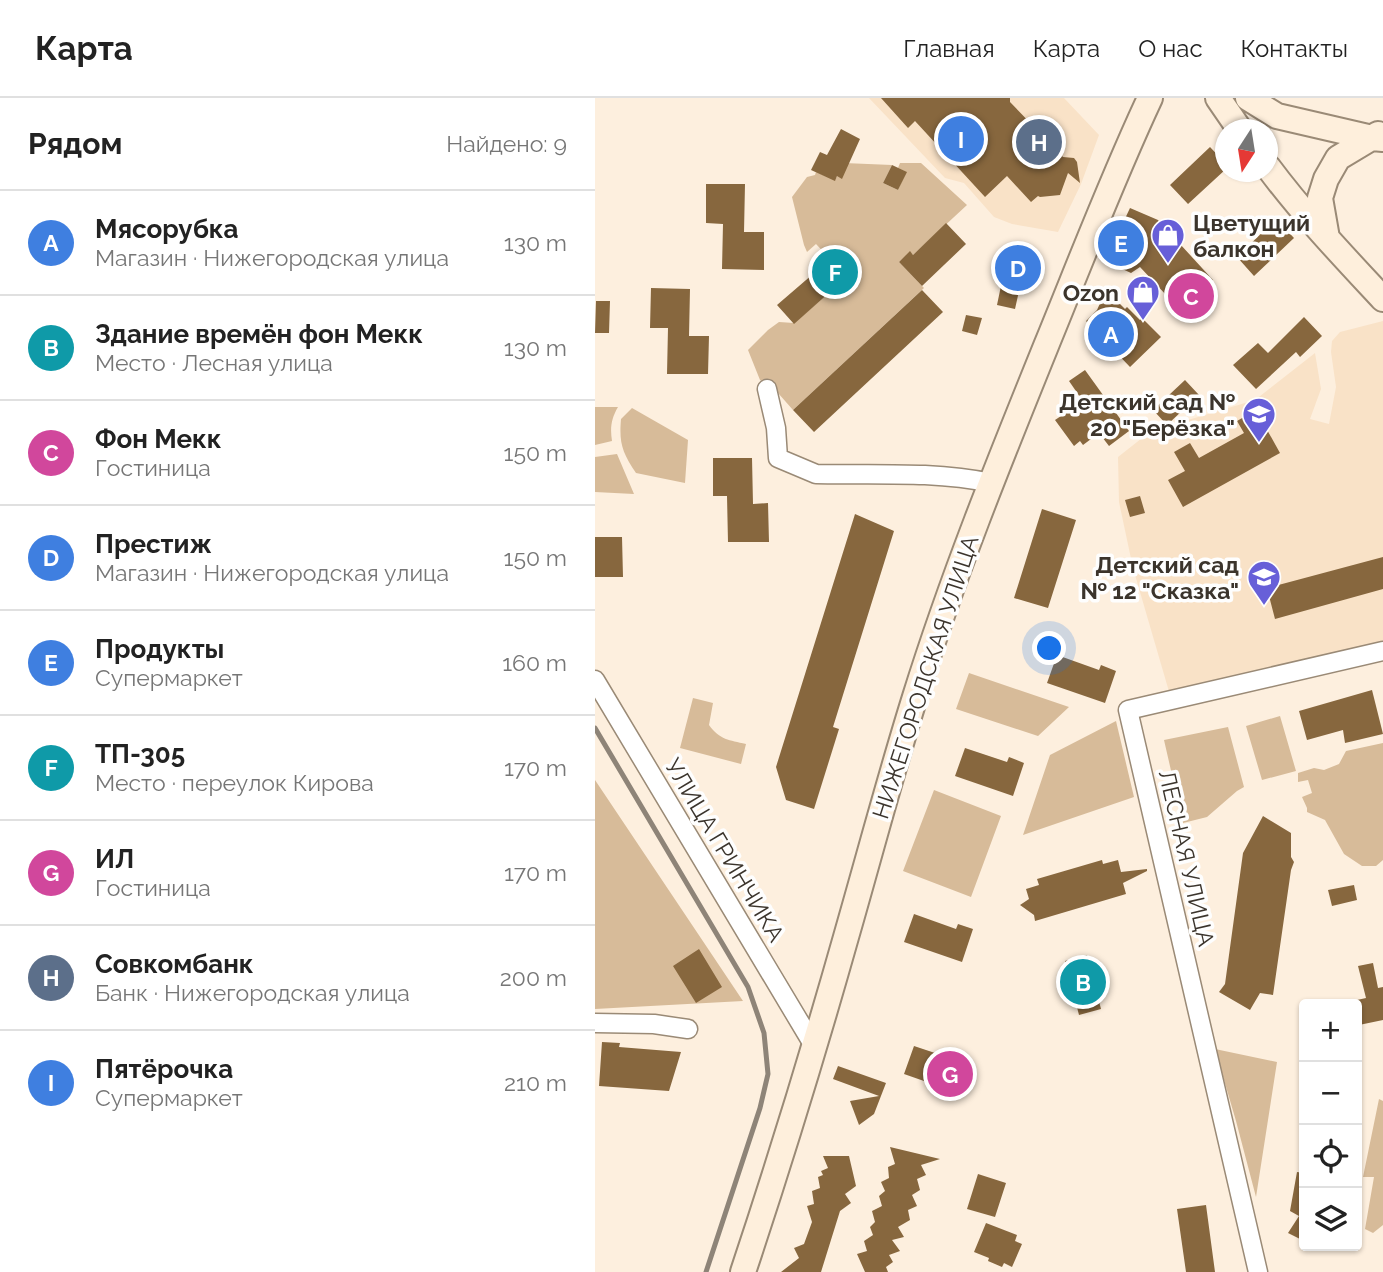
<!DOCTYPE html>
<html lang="ru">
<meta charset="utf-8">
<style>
:root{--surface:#fff;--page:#f2f2f2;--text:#222;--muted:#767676;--line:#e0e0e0;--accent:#b45309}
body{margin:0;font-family:Raleway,sans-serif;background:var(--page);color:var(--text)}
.controls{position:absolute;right:21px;bottom:21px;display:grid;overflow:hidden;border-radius:7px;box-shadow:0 2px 5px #0004}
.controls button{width:63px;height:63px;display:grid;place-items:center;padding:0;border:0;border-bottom:2px solid var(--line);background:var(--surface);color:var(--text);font:35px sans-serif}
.compass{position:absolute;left:620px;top:21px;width:63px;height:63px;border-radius:50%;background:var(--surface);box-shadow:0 2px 5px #0004;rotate:192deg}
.you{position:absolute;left:455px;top:551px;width:24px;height:24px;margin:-18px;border:5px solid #fff;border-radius:50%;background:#1a73e8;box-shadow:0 0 0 10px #1a73e833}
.badge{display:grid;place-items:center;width:46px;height:46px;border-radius:50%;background:var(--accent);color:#fff;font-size:23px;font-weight:700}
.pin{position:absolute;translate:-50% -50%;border:4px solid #fff;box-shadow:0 2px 7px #0006}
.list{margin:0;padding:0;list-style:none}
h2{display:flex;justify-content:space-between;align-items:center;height:91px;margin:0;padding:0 28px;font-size:30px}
h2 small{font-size:23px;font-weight:400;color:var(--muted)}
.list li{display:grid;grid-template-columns:46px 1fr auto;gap:21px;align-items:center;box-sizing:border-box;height:105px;padding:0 28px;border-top:2px solid var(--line)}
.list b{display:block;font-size:26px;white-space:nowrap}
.list p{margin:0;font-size:23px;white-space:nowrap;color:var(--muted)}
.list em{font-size:23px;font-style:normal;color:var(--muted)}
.icon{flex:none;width:38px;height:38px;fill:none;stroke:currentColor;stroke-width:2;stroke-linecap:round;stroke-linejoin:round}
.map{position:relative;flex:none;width:788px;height:1174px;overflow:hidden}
header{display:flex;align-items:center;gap:42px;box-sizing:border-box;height:98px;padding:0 35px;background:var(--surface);border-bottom:2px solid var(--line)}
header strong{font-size:33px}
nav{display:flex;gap:38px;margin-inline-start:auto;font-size:24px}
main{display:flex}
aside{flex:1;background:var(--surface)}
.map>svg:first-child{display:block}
.built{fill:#f9e2c7}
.green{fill:#d7bb99}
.building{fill:#87673e}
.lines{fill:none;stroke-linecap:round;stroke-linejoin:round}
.street-casing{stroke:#9a8a76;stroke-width:21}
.secondary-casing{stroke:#9a8a76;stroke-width:28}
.street{stroke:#fff;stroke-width:18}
.secondary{stroke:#feefdc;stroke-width:24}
.rail{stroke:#8e8478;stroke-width:5}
.labels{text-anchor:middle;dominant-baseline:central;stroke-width:7;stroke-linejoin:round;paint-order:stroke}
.poi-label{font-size:23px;font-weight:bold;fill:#3b342c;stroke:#fefefe;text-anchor:end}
.street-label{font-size:23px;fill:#3b342c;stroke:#fefefe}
</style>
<header>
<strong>Карта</strong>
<nav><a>Главная</a><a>Карта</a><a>О нас</a><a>Контакты</a></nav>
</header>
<main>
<aside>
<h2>Рядом<small>Найдено: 9</small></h2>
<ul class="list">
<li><span class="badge" style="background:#3f7fe0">A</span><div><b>Мясорубка</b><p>Магазин · Нижегородская улица</p></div><em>130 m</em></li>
<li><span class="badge" style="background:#0f9aa8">B</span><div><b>Здание времён фон Мекк</b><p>Место · Лесная улица</p></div><em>130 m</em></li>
<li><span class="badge" style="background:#d1479c">C</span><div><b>Фон Мекк</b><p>Гостиница</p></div><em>150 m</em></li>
<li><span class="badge" style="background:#3f7fe0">D</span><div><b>Престиж</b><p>Магазин · Нижегородская улица</p></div><em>150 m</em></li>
<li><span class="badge" style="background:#3f7fe0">E</span><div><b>Продукты</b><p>Супермаркет</p></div><em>160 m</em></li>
<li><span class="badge" style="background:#0f9aa8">F</span><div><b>ТП-305</b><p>Место · переулок Кирова</p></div><em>170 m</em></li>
<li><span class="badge" style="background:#d1479c">G</span><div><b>ИЛ</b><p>Гостиница</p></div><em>170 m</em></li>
<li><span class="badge" style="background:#5c6f8a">H</span><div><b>Совкомбанк</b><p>Банк · Нижегородская улица</p></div><em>200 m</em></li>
<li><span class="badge" style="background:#3f7fe0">I</span><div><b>Пятёрочка</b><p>Супермаркет</p></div><em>210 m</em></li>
</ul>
</aside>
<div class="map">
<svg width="788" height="1174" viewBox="0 0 788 1174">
<rect width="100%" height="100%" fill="#fdefde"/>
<path class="built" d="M274,0H469L504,37L486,86L463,134L417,126L399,119L369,85L350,80Z
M788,223V547L575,597L538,470L524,404L523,359L556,333L660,302L720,255L726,291L715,321L734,326L741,289L736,254L737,243L745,234Z"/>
<path class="green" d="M249,65L297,67L288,85L303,92L311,74L303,70L305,65H326L372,107L318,157L315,154L304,164L329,190L198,312L176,287L165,282L153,252L173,232L184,224L199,225L234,195L237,187L253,173L243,162L228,176L237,163L221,146L212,154L209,147L197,99L212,79L220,77L221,74L240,82Z
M0,309H23C16,321 15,330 17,343L0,347Z
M37,310L93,342L90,385L41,375C27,354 24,345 26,321Z
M22,356L39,396L0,394V359Z
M374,575L474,609L443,638L361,611Z
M98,600L118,605L114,627C125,642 134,642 151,646L146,666L85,650Z
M685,618L701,673L667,682L651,628Z
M521,623L539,699L428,737L455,657Z
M633,629L649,689L642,693L612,719L588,725L569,642Z
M788,645V762L781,768H767L749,756L730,722L712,714V710L707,699L717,695L713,682L703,684V675L719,670L729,672L744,666L751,653Z
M0,682L148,903L0,911Z
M339,692L406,718L376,799L308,773Z
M620,951L682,964L661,1099L641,1023Z
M784,1001L788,1003V1127L778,1135L770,1131L779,1079H768Z"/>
<path class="building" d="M286,0H415V4L468,59L479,60L482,64L485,85L473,75L465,97L445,99L443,98L436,104L412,78L390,99L320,23L313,30Z
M246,31L265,41L247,81L242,78L240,83L216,72L225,54L232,57Z
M615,49L631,66V71L593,106L575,87Z
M297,67L312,74L303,92L288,85Z
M111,86H150L149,134H169V172L127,171L128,126L111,125Z
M535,110L563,122L618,182L585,212L545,169L536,175L510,163Z
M681,121L699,140L659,178L642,159Z
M351,125L371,146L327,188L304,164L315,153L318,157Z
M415,145L431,149L422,192L424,193L420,211L402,207Z
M243,162L253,173L232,192L235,194L199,226L182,207L218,176L223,181Z
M56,190L95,191L94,238H114L113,276H72L73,230H55Z
M327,192L348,214L219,334L198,312Z
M511,192L530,211L532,209L545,222L547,220L566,239L535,269L491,223L502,212Z
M1,203H15L14,235H0Z
M371,217L387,220L382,237L367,233Z
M709,219L727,238L705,259L701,254L661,291L638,267L663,245L673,255Z
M490,272L534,333L514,348L504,335L488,347L485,343L479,348L460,322L466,318L463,314L485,299L474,283Z
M590,282L604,297L572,327L558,312Z
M661,312L685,355L588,409L573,382L590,373L579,354L595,345L604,360L649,335L642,323Z
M118,360H157L158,406L173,405L174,444H133L132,398H118Z
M545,398L550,415L535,419L530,402Z
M447,411L481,422L453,510L419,500Z
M260,416L299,433L238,629L244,631L219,711L191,702L181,669Z
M0,439H27L28,479H0Z
M788,459V491L680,521L672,490Z
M462,557L504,572L506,567L521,573L510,605L452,585Z
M777,592L788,636L750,645L748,632L712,642L704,613Z
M370,650L412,664L414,659L429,665L418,698L360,678Z
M668,718L696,735V759L699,764L696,772L678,897L665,895L655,912L624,894L630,886L648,755Z
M507,762L508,766L523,762L526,774L552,771V773L528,785L531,796L440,823L439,817L425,807L434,801L431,791L444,787L442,781Z
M759,787L762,802L737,808L733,792Z
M319,816L361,831L363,826L378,831L367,864L309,844Z
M104,851L127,889L101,905L78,868Z
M492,857L506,911L484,917L470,863Z
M778,865L783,890L788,889V922L764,927L762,919V902L771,900L763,868Z
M7,944L25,945L24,949L86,954L74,993L4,988Z
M319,948L361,962L362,957L377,963L366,996L309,976Z
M243,968L291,985L279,1016L264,1027L255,1003L284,998L238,981Z
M295,1049L345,1061L326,1067L331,1077L322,1081L325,1092L317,1097L322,1108L313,1112L315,1122L303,1129L309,1139L297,1142L305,1153L294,1157L298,1164L291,1169L293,1174H270L262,1156L272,1153L269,1143L278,1137L275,1129L280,1124L277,1113L287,1108L284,1098L290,1093L286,1084L294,1080L293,1069L300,1066Z
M228,1058H254L261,1088L250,1096L256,1105L245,1113L226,1174H186L204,1160L199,1150L209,1146L217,1124L212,1108L219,1106L217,1093L225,1090L223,1079L228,1077L226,1073L233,1070Z
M702,1074L709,1075V1143L693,1135L704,1118L695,1113Z
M383,1076L411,1085L400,1119L372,1111Z
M611,1107L620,1174H591L582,1111Z
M391,1125L422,1137L420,1143L427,1146L417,1169L409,1165L407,1169L393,1163L394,1160L379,1154Z"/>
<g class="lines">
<defs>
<path id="street" d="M172,291L181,330L183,360L221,376C278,377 340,373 396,385
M0,582L219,948
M0,925L59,926L93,931
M663,1174L533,612L788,553"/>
<path id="secondary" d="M623,0L645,32
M653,0L682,18L777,40L788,41
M673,69C708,116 748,158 788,201
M732,140L725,100L731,81L743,60L783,36
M148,1174C185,1063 219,952 251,839C274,759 295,679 320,599C357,480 404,364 451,248C485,165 517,81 555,0"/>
</defs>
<use href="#street" class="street-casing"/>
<use href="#secondary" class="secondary-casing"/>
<use href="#street" class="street"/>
<use href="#secondary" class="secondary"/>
<path class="rail" d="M0,630L153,889L169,935L173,976L165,1010L111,1174"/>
</g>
<defs>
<symbol id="shop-pin" viewBox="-11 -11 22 30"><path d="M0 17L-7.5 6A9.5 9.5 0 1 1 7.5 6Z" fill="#675fd8" stroke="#fefefe"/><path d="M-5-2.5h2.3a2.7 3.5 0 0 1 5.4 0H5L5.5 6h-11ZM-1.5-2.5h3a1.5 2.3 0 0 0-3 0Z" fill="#fff"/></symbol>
<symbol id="school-pin" viewBox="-11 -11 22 30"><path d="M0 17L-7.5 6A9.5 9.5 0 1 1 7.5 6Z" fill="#675fd8" stroke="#fefefe"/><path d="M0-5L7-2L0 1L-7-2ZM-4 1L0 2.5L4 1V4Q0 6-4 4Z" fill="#fff"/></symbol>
</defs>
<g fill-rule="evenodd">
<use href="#shop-pin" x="554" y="118" width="38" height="52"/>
<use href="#shop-pin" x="529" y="175" width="38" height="52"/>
<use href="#school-pin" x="645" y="297" width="38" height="52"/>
<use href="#school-pin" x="650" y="460" width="38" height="52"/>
</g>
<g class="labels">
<g class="poi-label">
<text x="598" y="124" text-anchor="start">Цветущий<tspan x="598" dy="26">балкон</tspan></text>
<text x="524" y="194">Ozon</text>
<text x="640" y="303">Детский сад №<tspan x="640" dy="26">20 "Берёзка"</tspan></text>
<text x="644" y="466">Детский сад<tspan x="644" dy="26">№ 12 "Сказка"</tspan></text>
</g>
<g class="street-label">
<text transform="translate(330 579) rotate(-72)">НИЖЕГОРОДСКАЯ УЛИЦА</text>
<text transform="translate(130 752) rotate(59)">УЛИЦА ГРИНЧИКА</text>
<text transform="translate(592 760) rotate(77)">ЛЕСНАЯ УЛИЦА</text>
</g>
</g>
</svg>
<div class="controls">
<button>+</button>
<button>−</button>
<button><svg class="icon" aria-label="locate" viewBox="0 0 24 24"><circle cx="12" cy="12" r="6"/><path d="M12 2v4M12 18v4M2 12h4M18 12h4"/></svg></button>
<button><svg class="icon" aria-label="layers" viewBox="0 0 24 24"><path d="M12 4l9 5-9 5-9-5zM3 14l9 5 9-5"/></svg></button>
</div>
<svg class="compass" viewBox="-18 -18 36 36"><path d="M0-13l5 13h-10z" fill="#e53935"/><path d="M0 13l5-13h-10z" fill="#767676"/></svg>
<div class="you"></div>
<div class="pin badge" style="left:516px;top:236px;background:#3f7fe0">A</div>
<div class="pin badge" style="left:488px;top:884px;background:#0f9aa8">B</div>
<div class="pin badge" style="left:596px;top:198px;background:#d1479c">C</div>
<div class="pin badge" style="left:423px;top:170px;background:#3f7fe0">D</div>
<div class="pin badge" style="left:526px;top:145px;background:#3f7fe0">E</div>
<div class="pin badge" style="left:240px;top:174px;background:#0f9aa8">F</div>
<div class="pin badge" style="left:355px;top:976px;background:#d1479c">G</div>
<div class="pin badge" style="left:444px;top:44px;background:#5c6f8a">H</div>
<div class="pin badge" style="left:366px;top:41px;background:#3f7fe0">I</div>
</div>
</main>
